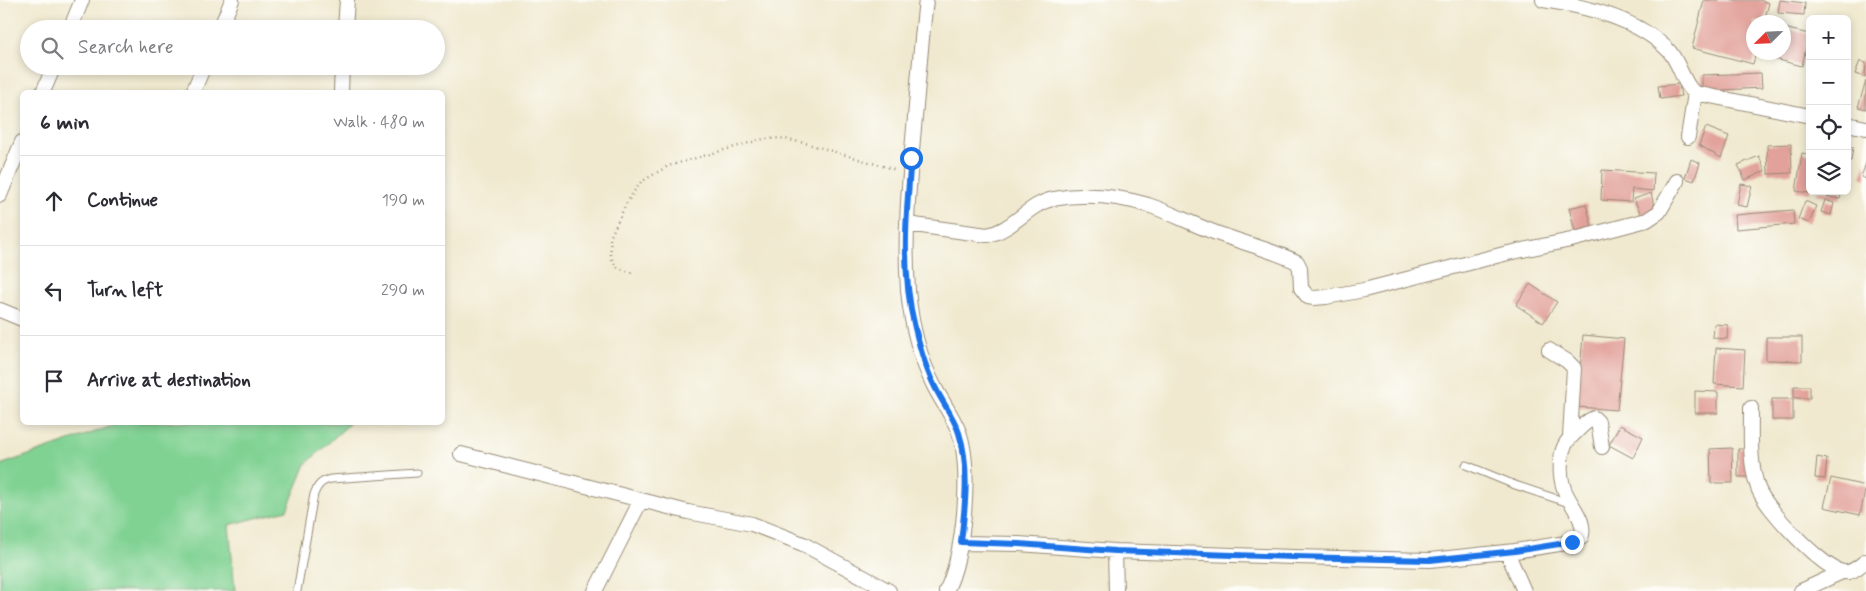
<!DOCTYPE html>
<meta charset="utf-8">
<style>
:root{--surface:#fff;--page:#f7f7f7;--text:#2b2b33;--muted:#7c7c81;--line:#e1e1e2}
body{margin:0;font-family:Mynerve,sans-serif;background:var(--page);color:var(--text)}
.controls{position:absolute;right:15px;top:15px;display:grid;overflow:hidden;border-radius:8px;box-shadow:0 2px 8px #0003}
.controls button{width:45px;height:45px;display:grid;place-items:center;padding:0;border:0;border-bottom:1px solid var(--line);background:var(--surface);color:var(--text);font:25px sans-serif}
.compass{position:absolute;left:1746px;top:15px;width:45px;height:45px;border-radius:50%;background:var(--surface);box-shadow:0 2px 8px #0003;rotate:246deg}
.stop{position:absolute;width:15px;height:15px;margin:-11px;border:4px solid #1a73e8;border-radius:50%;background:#fff}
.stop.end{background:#1a73e8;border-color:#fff;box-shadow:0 1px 5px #0008}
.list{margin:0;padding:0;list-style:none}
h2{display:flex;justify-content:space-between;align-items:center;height:65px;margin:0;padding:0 20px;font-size:21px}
h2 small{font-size:16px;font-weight:400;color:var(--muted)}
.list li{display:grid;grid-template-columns:32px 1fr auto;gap:15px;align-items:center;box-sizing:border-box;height:90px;padding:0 20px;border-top:1px solid var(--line)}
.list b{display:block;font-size:19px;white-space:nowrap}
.list em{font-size:16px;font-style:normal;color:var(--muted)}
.icon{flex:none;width:28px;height:28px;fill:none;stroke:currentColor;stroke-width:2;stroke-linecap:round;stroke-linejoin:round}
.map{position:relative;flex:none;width:1866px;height:591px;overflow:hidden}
.search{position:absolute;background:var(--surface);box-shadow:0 2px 8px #0003;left:20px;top:20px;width:425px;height:55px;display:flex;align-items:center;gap:12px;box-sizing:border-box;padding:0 18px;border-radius:28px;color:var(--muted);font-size:19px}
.panel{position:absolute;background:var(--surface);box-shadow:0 2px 8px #0003;left:20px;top:90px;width:425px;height:335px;border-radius:8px}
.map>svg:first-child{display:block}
.green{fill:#80d293;stroke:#5e7e58}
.building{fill:#e2a19a}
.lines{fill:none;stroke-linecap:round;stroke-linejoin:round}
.lane-casing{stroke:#968a76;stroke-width:9}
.street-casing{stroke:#968a76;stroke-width:16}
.path{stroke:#968a76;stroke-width:2.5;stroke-dasharray:1 4;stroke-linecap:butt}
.lane{stroke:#fff;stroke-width:7}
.street{stroke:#fff;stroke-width:14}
.route{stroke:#1a73e8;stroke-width:6}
</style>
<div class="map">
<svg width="1866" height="591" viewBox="0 0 1866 591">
<rect width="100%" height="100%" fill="#fdfcf7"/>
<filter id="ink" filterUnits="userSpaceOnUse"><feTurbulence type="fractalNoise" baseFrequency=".02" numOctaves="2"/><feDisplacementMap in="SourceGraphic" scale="10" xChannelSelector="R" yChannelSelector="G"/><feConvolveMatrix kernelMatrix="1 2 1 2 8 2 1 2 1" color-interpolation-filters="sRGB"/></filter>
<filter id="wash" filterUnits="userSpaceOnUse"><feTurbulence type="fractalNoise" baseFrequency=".0096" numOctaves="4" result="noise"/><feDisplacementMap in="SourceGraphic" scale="20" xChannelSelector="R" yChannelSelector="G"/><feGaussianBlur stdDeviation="1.12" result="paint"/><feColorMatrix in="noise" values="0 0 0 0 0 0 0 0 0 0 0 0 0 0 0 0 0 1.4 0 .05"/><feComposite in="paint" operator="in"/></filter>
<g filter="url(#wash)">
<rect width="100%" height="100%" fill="#f0e9cf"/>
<path class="green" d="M121,423V422L350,423L306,464L287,510L229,525L235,591H0V465Z"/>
<g id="blocks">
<path class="building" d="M1704,0H1759L1769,3L1764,22H1754V52H1756L1753,64L1692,48Z
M1780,0L1805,3L1804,15L1778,13Z
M1784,28L1809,34L1802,66L1771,58L1773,52H1784Z
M1860,61L1866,63L1865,77L1855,74Z
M1761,73L1762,88L1702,91V75Z
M1866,81V109L1858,107Z
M1679,84L1681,96L1660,99L1658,86Z
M1706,127L1729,136L1721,158L1699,145Z
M1791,144L1792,173L1768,174L1767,145Z
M1847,146L1853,147L1851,161L1847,160Z
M1802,153L1810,155V193L1796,191Z
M1759,156L1765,171L1745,180L1738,165Z
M1691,159L1700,163L1694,181L1685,178Z
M1866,163V179L1861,177Z
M1602,170L1654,173L1653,191L1632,189L1631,202L1601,200Z
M1741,184L1752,186L1747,207L1737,205Z
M1818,191H1842L1840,199L1817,194Z
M1651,193L1655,210L1641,215L1634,199Z
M1825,200L1834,203L1831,215L1821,212Z
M1805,201L1816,206L1809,223L1798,219Z
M1586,204L1592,227L1575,231L1569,208Z
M1793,210L1794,224L1736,229L1735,215Z
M1530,284L1557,302L1543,323L1516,305Z
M1714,324L1728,325L1727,339L1713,338Z
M1583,335L1624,339L1617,410L1577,407Z
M1766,337H1802V361L1766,360Z
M1716,348L1745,350L1743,386L1714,384Z
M1794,386H1810V398H1794Z
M1695,391L1718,392V413H1695Z
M1772,399H1793V420H1772Z
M1620,425L1643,437L1633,458L1609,445Z
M1732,448L1733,483H1711L1710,449Z
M1738,449H1748V477H1738Z
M1817,457L1827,459L1825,479L1815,478Z
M1831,478L1866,486L1860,515L1824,507Z"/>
</g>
</g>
<g filter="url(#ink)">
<use href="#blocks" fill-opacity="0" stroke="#968a76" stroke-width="1"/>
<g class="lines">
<defs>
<path id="lane" d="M1466,465L1515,485L1569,503
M297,591L314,494C318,485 321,481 331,479L417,473"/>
<path id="street" d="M926,0C921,43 918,85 914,128C909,182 904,236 908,290C911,323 920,359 935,388C943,403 953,417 959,432C972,468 964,557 946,591
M1543,0C1585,6 1639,19 1669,51C1680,63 1683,85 1695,93L1810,116
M70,29L82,0
M220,29L232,0
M345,29L347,0
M43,92L54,66
M193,92L204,66
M341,92L342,66
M1847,124L1866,128
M1688,137L1695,93
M0,195L22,142
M907,224L987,235C1012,231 1028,204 1053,199C1084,193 1118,196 1148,205C1169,212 1190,223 1211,231C1239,242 1270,249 1297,262L1300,268L1301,288L1308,297L1314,298L1326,297L1364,290L1508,253L1571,240L1647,220L1659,212L1677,181
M0,310L22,319
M1549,350L1567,361L1574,368L1570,437
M1751,408C1751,434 1749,463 1758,488C1765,508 1823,569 1843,572C1852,574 1859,566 1866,561
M461,454L688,512L752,524L803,544L889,591
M961,543L1019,544L1115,551L1294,557L1430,560L1515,551L1572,542L1581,538C1588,521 1569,504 1564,489C1561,480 1560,471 1561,462C1561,451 1565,442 1573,435C1579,429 1586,421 1594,418L1598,422L1602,447
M1115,551L1116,591
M1507,552L1524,591
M595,591L641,500
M1801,591L1842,572"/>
</defs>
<use href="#lane" class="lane-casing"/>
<use href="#street" class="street-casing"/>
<path class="path" d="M632,273L618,268L613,262L611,256L610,238L626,204L635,190L641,182L668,166L763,139L780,138L805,143L896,170"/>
<use href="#lane" class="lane"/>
<use href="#street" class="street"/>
</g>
</g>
<g class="lines" filter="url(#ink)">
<path class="route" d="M911,158C906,214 901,273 915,328C920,349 926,370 936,389C943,403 954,418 959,433C970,467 965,508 961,542L1019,544L1115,551L1294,557L1430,560L1515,551L1572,542"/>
</g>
</svg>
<div class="controls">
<button>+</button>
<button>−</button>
<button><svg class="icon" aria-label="locate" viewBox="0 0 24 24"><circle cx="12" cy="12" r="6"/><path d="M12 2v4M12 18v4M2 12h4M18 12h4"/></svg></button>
<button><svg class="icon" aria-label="layers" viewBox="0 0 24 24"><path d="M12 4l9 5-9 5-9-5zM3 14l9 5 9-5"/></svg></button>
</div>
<svg class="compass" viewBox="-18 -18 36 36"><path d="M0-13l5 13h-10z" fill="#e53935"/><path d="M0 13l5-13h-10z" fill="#7c7c81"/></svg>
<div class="stop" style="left:911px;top:158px"></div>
<div class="stop end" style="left:1572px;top:542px"></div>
<div class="search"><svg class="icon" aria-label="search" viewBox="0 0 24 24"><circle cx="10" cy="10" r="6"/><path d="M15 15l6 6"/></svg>Search here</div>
<section class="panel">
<h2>6 min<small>Walk · 480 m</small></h2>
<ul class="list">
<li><svg class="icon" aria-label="ahead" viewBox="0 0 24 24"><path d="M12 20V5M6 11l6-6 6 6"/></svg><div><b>Continue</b></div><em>190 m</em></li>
<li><svg class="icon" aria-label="left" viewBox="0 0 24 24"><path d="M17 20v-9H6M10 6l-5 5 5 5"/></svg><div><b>Turn left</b></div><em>290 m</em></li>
<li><svg class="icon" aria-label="arrive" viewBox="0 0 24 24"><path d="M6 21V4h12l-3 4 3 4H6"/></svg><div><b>Arrive at destination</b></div></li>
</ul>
</section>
</div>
